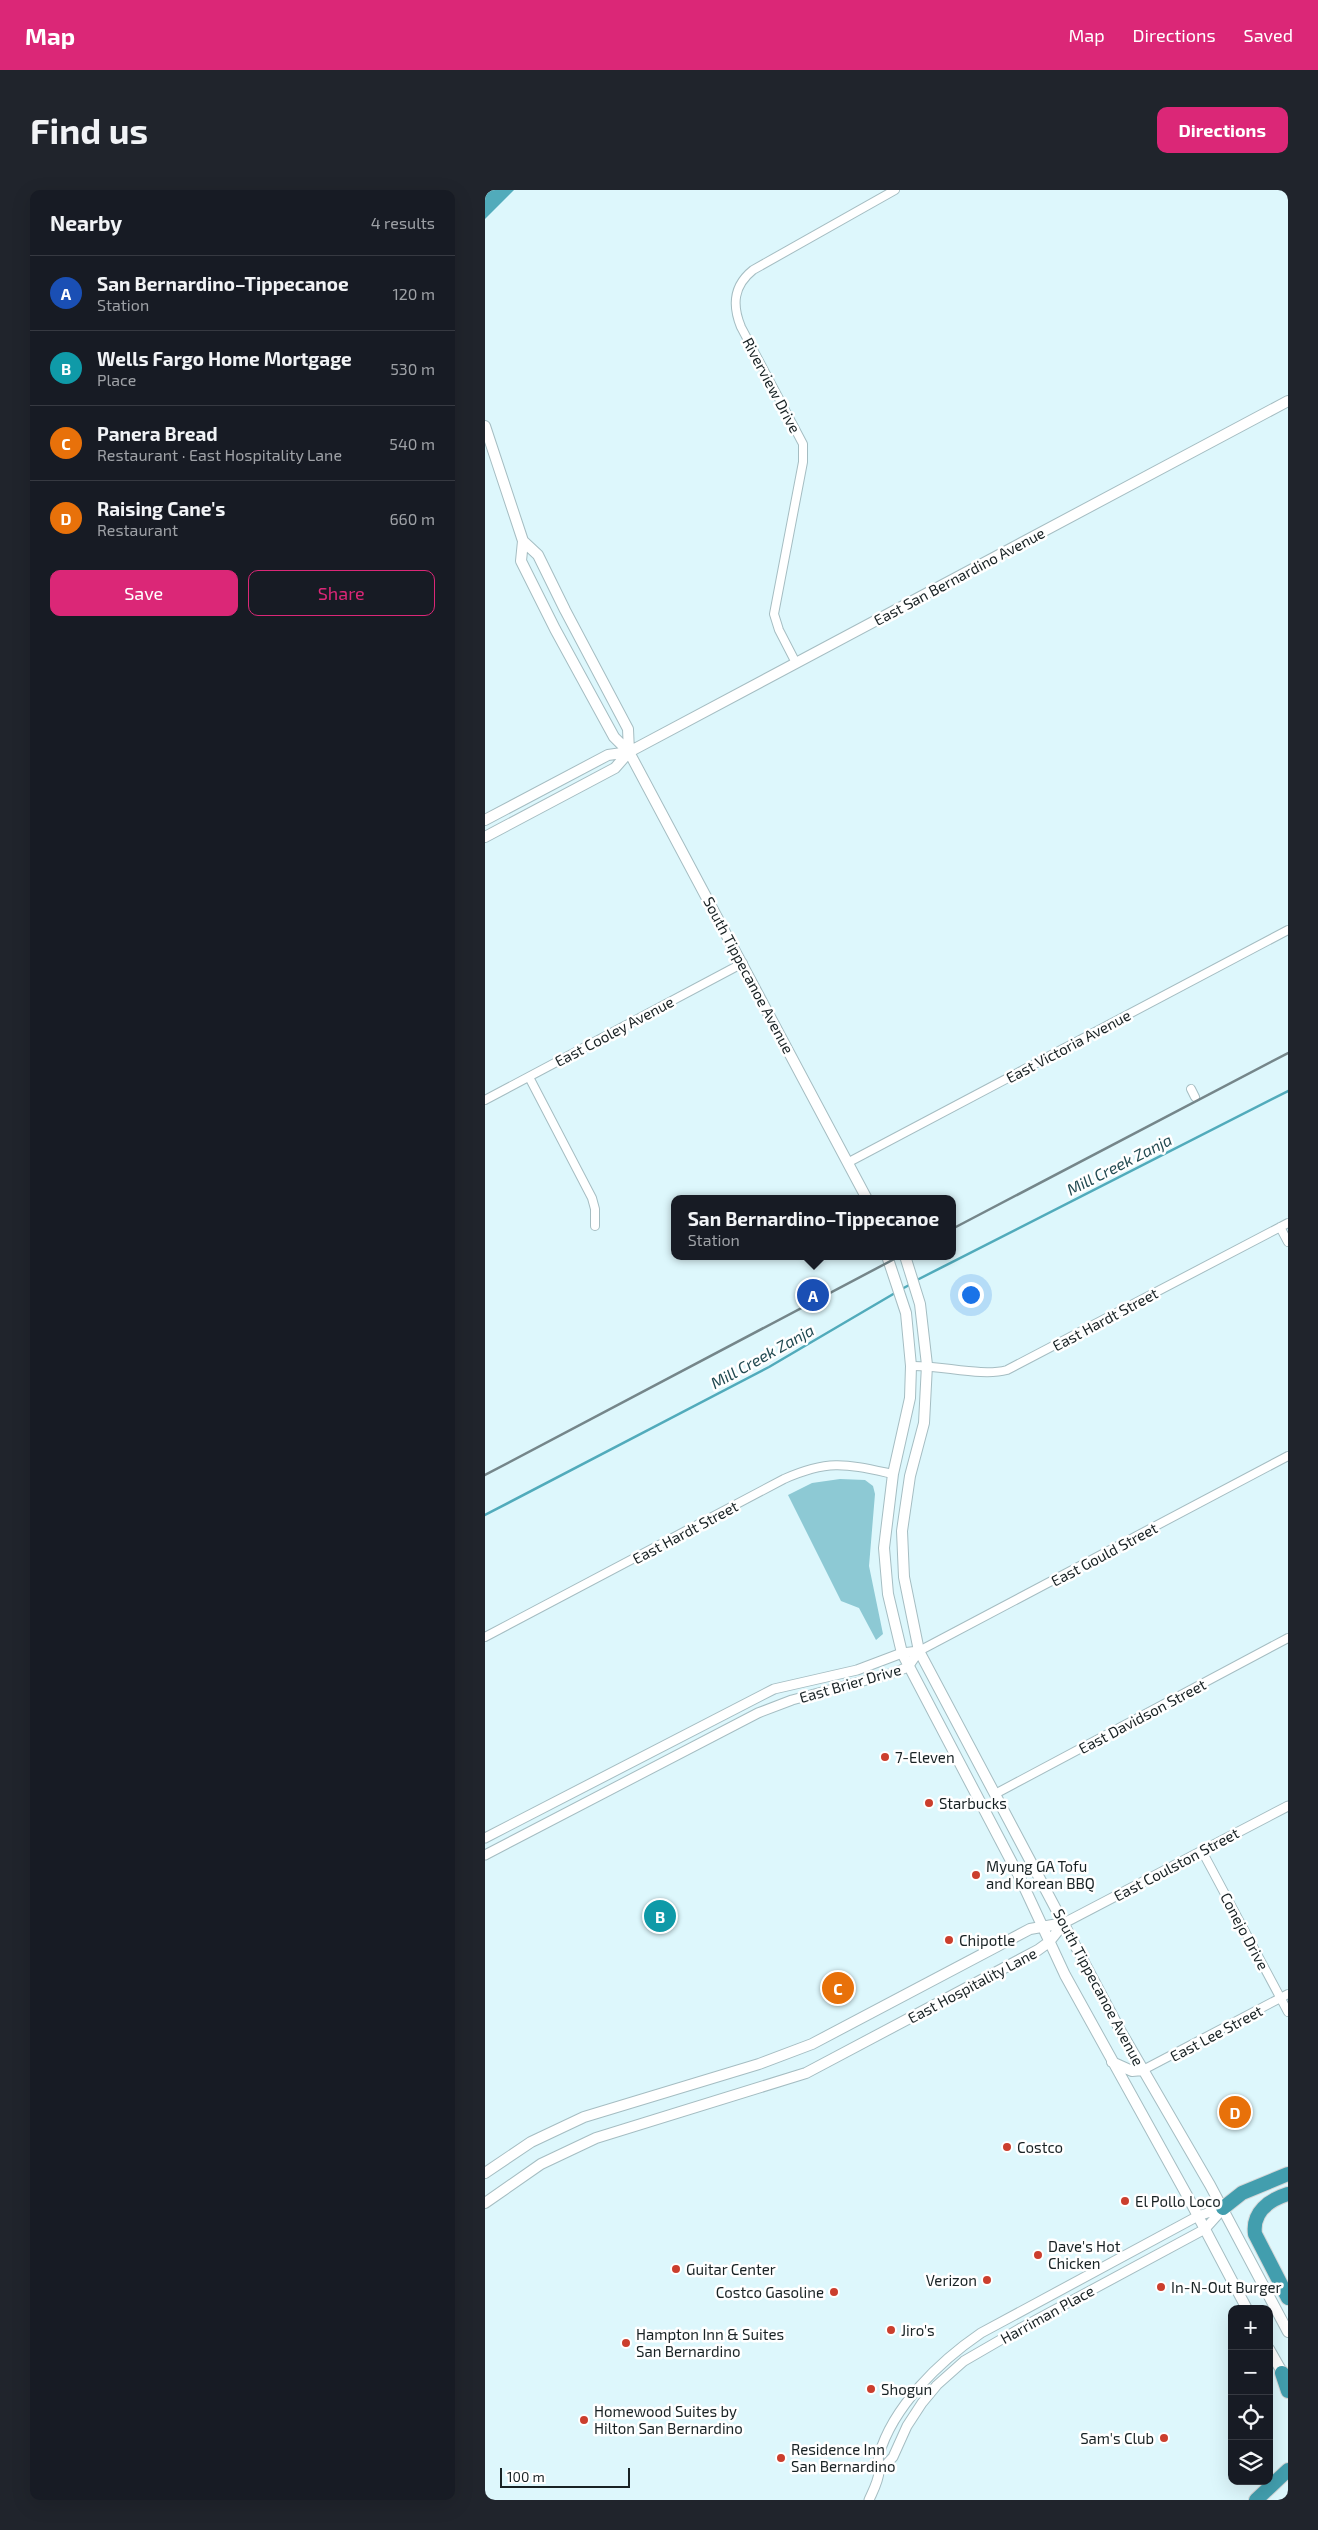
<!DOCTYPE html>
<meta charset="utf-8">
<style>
:root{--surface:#171b24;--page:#20242c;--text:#f1f3f6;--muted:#9ea1a6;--line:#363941;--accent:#db2777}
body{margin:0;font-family:"Exo 2",sans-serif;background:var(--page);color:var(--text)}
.controls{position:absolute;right:15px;bottom:15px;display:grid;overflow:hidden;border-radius:10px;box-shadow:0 5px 20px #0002}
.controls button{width:45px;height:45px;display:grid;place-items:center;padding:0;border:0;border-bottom:1px solid var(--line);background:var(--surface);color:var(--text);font:25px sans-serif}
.scale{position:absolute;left:15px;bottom:12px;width:130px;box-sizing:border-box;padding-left:5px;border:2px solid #182224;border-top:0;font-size:14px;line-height:18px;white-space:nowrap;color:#182224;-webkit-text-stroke:4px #fff;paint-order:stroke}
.you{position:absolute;left:485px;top:1104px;width:18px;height:18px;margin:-12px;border:4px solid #fff;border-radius:50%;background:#1a73e8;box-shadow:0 0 0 8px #1a73e833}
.badge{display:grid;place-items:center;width:32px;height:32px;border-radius:50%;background:var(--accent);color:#fff;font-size:16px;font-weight:700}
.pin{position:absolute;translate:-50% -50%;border:2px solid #fff;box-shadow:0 1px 5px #0006}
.popup{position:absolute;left:186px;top:1005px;width:285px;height:65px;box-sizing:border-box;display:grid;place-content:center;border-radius:10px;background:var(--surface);filter:drop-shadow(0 1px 4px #0005);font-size:16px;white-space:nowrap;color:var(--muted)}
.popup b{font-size:19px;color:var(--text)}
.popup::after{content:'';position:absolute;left:50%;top:100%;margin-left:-10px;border:10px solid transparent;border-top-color:var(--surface)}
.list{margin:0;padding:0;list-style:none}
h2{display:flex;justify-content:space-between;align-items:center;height:65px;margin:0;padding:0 20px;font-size:21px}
h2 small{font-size:16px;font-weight:400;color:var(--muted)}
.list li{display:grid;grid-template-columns:32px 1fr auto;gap:15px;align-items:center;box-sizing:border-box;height:75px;padding:0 20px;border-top:1px solid var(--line)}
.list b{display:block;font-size:19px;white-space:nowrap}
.list p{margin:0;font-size:16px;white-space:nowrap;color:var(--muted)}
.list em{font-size:16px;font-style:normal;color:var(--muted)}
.actions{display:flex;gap:10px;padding:15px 20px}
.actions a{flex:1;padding:11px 0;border:1px solid var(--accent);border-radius:10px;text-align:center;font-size:18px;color:var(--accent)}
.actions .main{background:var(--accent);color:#fff}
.icon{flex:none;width:28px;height:28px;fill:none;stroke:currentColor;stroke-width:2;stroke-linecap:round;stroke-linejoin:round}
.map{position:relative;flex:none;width:803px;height:2310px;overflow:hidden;border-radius:10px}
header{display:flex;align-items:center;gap:30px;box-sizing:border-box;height:70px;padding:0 25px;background:var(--accent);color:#fff}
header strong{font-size:24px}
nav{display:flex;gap:28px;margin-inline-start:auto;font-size:18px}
.intro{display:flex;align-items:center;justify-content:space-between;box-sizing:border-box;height:120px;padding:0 30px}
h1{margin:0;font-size:35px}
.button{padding:12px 22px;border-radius:10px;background:var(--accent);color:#fff;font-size:18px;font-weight:700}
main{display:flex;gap:30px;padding:0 30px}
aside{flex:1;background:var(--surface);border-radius:10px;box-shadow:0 5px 20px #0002}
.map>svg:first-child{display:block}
.green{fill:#8dc9d4}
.water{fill:#51abbb}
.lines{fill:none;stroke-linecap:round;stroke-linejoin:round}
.stream{stroke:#51abbb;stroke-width:2.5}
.minor-casing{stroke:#a5bdc2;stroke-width:10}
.tertiary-casing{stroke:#a5bdc2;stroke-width:11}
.secondary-casing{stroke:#a5bdc2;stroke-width:12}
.motorway-casing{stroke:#d5d7d8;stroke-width:16}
.minor{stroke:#fff;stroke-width:8}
.tertiary{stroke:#fff;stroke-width:9}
.secondary{stroke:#fff;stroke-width:10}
.motorway{stroke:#429eae;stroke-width:14}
.rail{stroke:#75868a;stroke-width:2.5}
.poi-dot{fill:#cb3e2d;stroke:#fff;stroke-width:2}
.labels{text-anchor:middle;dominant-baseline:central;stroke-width:5;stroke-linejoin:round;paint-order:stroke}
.street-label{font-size:15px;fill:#182224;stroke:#fff}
.poi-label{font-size:15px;fill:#182224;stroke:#fff;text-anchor:start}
.water-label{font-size:16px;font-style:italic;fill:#224b52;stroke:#fff}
</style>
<header>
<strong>Map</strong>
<nav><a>Map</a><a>Directions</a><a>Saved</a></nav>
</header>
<div class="intro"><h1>Find us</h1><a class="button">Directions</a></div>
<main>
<aside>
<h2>Nearby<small>4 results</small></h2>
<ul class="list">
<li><span class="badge" style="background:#1a4fb4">A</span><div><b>San Bernardino–Tippecanoe</b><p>Station</p></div><em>120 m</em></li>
<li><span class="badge" style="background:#0f9aa8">B</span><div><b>Wells Fargo Home Mortgage</b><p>Place</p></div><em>530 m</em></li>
<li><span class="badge" style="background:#e8710a">C</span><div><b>Panera Bread</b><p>Restaurant · East Hospitality Lane</p></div><em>540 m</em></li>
<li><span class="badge" style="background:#e8710a">D</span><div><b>Raising Cane's</b><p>Restaurant</p></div><em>660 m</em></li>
</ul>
<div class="actions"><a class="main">Save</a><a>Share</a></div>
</aside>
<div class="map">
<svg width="803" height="2310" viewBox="0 0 803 2310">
<rect width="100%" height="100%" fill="#ddf7fc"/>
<path class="green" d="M355,1289L380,1290L388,1296L390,1304L384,1376L398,1444L391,1450L374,1418L356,1411L303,1305L327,1293Z"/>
<path class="water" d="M0,0H29L0,29Z"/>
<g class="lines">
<path class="stream" d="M430,1091L803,901
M415,1100L426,1094
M0,1325L284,1177L410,1103"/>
<defs>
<path id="minor" d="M311,473L294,440L289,424L318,272V254L256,137C247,115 248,96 268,80L410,0
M44,887L107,1008L110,1019V1036
M706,899L710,907
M0,910L258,773
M364,972L803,740
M795,1037L803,1052
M426,1176C456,1175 496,1187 522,1180L803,1033
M0,1447L299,1289C344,1269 361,1274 408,1284
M434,1461L803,1266
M510,1604L803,1448
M717,1661L803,1822
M658,1880L803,1804"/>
<path id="tertiary" d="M0,1648L289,1499L372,1480L417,1463L434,1461
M0,1665L273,1523L307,1510L408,1483L423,1477L434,1461
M579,1733L803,1616
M394,2282L408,2267L422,2236L437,2213L452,2195L479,2171L536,2138L720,2039L738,2019
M384,2310C388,2301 394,2290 394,2281C395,2276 392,2270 394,2265C408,2216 455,2171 496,2143L713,2026L738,2018"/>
<path id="secondary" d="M0,236L38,351L36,371L70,439L129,547L144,562L382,1009
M38,351L53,365L80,420L143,539L144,562
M0,630L123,565L144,562L803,211
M0,647L130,578L144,562
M402,1066L421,1123L426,1176L425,1208L408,1284L399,1358L403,1404L417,1463L535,1688L580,1785L704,2009L762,2119
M420,1066L435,1114L442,1175L439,1233L425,1286L417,1341L419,1387L434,1461L635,1840L725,1995L803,2142
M627,1872L647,1881L658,1880
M0,1983L46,1952L99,1927L274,1874L327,1854L545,1739L579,1733
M0,2013L56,1974L111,1948L321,1883L553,1760L564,1752L579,1733
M784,2159L801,2189"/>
<path id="motorway" d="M803,2004C784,2010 767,2022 770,2044L803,2108
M738,2018L757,2003L803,1984
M797,2183L803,2201
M771,2310L803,2280"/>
</defs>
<use href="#minor" class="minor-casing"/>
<use href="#tertiary" class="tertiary-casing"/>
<use href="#secondary" class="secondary-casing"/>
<use href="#motorway" class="motorway-casing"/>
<use href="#minor" class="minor"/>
<use href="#tertiary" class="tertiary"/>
<use href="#secondary" class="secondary"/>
<use href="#motorway" class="motorway"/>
<path class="rail" d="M467,1039L803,863
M0,1285L415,1066"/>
</g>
<g class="poi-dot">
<circle cx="400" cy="1567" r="5"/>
<circle cx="444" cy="1613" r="5"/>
<circle cx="491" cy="1685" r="5"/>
<circle cx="464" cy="1750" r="5"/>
<circle cx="522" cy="1957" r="5"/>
<circle cx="640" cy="2011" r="5"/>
<circle cx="553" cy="2065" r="5"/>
<circle cx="191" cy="2079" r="5"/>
<circle cx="502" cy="2090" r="5"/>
<circle cx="676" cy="2097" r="5"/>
<circle cx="349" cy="2102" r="5"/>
<circle cx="406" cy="2140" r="5"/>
<circle cx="141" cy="2153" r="5"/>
<circle cx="386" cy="2199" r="5"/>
<circle cx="99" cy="2230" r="5"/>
<circle cx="679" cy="2248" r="5"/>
<circle cx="296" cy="2268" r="5"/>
</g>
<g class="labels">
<g class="street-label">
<text transform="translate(287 195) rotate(62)">Riverview Drive</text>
<text transform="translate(474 386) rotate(-28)">East San Bernardino Avenue</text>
<text transform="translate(264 785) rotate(62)">South Tippecanoe Avenue</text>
<text transform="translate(129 841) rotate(-28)">East Cooley Avenue</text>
<text transform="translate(583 856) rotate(-28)">East Victoria Avenue</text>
<text transform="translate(620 1129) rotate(-28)">East Hardt Street</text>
<text transform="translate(200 1342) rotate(-28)">East Hardt Street</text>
<text transform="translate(619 1364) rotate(-28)">East Gould Street</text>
<text transform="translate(365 1493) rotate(-16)">East Brier Drive</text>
<text transform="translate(657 1526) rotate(-28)">East Davidson Street</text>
<text transform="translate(691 1674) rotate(-28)">East Coulston Street</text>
<text transform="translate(760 1741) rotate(62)">Conejo Drive</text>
<text transform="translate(487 1795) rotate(-28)">East Hospitality Lane</text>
<text transform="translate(614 1797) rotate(62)">South Tippecanoe Avenue</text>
<text transform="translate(731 1843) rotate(-28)">East Lee Street</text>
<text transform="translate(562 2124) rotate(-29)">Harriman Place</text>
</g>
<g class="poi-label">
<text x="410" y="1567">7-Eleven</text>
<text x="454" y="1613">Starbucks</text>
<text x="501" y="1676">Myung GA Tofu<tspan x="501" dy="17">and Korean BBQ</tspan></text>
<text x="474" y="1750">Chipotle</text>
<text x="532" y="1957">Costco</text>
<text x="650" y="2011">El Pollo Loco</text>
<text x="563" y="2056">Dave's Hot<tspan x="563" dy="17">Chicken</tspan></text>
<text x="201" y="2079">Guitar Center</text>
<text x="492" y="2090" text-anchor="end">Verizon</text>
<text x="686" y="2097">In-N-Out Burger</text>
<text x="339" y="2102" text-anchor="end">Costco Gasoline</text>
<text x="416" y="2140">Jiro's</text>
<text x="151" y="2144">Hampton Inn &amp; Suites<tspan x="151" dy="17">San Bernardino</tspan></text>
<text x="396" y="2199">Shogun</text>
<text x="109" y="2221">Homewood Suites by<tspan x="109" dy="17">Hilton San Bernardino</tspan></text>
<text x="669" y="2248" text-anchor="end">Sam's Club</text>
<text x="306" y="2259">Residence Inn<tspan x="306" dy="17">San Bernardino</tspan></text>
</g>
<g class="water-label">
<text transform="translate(634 974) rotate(-27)">Mill Creek Zanja</text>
<text transform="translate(277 1166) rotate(-29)">Mill Creek Zanja</text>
</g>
</g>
</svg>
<div class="controls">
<button>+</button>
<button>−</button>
<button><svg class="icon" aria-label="locate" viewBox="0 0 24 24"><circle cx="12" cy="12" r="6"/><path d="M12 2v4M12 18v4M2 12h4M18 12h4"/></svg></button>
<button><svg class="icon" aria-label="layers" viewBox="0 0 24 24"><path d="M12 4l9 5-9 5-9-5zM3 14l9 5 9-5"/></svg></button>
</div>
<div class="scale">100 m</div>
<div class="you"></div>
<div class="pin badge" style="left:328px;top:1105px;background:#1a4fb4">A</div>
<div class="popup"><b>San Bernardino–Tippecanoe</b>Station</div>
<div class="pin badge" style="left:175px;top:1726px;background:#0f9aa8">B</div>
<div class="pin badge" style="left:353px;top:1798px;background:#e8710a">C</div>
<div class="pin badge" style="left:750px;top:1922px;background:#e8710a">D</div>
</div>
</main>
